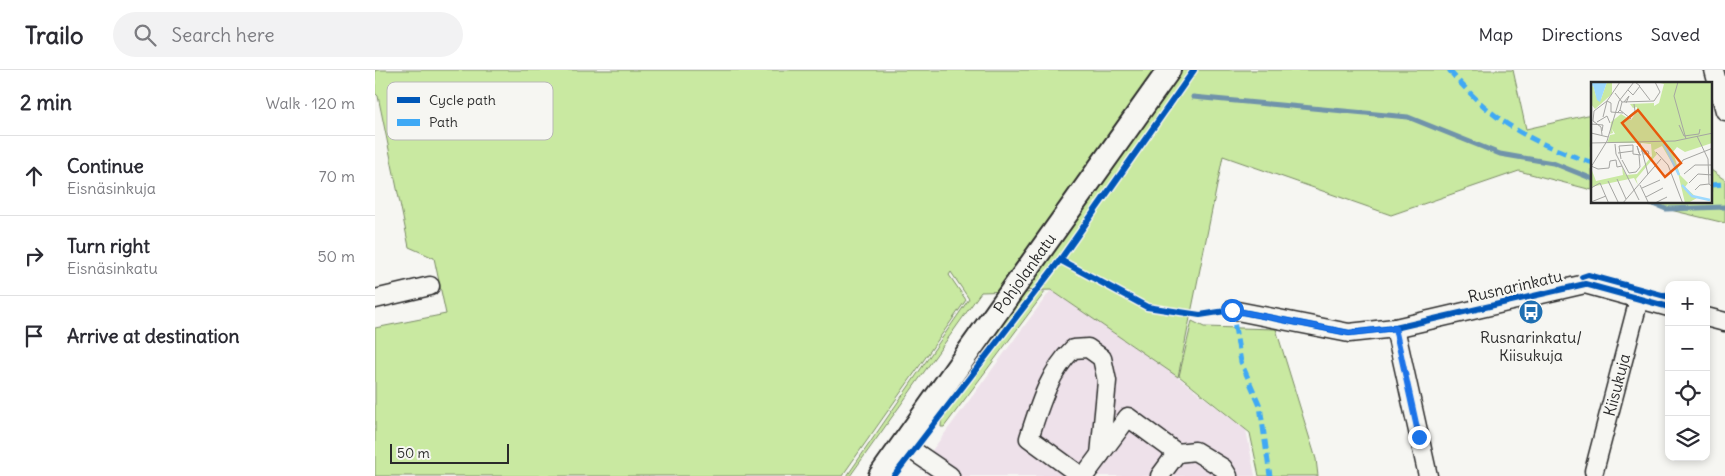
<!DOCTYPE html>
<meta charset="utf-8">
<style>
:root{--surface:#fff;--page:#f2f2f3;--text:#2b2b33;--muted:#7c7c81;--line:#e1e1e2}
body{margin:0;font-family:Delius,sans-serif;background:var(--page);color:var(--text)}
.controls{position:absolute;right:15px;bottom:15px;display:grid;overflow:hidden;border-radius:10px;box-shadow:0 2px 8px #0003}
.controls button{width:45px;height:45px;display:grid;place-items:center;padding:0;border:0;border-bottom:1px solid var(--line);background:var(--surface);color:var(--text);font:25px sans-serif}
.scale{position:absolute;left:15px;bottom:12px;width:119px;box-sizing:border-box;padding-left:5px;border:2px solid #2b2b2b;border-top:0;font-size:14px;line-height:18px;white-space:nowrap;color:#2b2b2b;-webkit-text-stroke:4px #f6f6f2;paint-order:stroke}
.stop{position:absolute;width:15px;height:15px;margin:-11px;border:4px solid #1a73e8;border-radius:50%;background:#fff}
.stop.end{background:#1a73e8;border-color:#fff;box-shadow:0 1px 5px #0008}
.list{margin:0;padding:0;list-style:none}
h2{display:flex;justify-content:space-between;align-items:center;height:65px;margin:0;padding:0 20px;font-size:21px}
h2 small{font-size:16px;font-weight:400;color:var(--muted)}
.list li{display:grid;grid-template-columns:32px 1fr auto;gap:15px;align-items:center;box-sizing:border-box;height:80px;padding:0 20px;border-top:1px solid var(--line)}
.list b{display:block;font-size:19px;white-space:nowrap}
.list p{margin:0;font-size:16px;white-space:nowrap;color:var(--muted)}
.list em{font-size:16px;font-style:normal;color:var(--muted)}
.icon{flex:none;width:28px;height:28px;fill:none;stroke:currentColor;stroke-width:2;stroke-linecap:round;stroke-linejoin:round}
.map{position:relative;flex:none;width:1350px;height:406px;overflow:hidden}
header{display:flex;align-items:center;gap:30px;box-sizing:border-box;height:70px;padding:0 25px;background:var(--surface);border-bottom:1px solid var(--line)}
header strong{font-size:24px}
nav{display:flex;gap:28px;margin-inline-start:auto;font-size:18px}
.search{width:350px;height:45px;background:var(--page);display:flex;align-items:center;gap:12px;box-sizing:border-box;padding:0 18px;border-radius:28px;color:var(--muted);font-size:19px}
main{display:flex}
aside{flex:1;background:var(--surface)}
.map>svg:first-child{display:block}
.built{fill:#eee1ea}
.green{fill:#c9e9a1;stroke:#7a8a66}
.lines{fill:none;stroke-linecap:round;stroke-linejoin:round}
.stream{stroke:#6f93aa;stroke-width:5}
.minor-casing{stroke:#2b2b2b;stroke-width:21}
.major-casing{stroke:#2b2b2b;stroke-width:26}
.minor{stroke:#f6f6f2;stroke-width:18}
.major{stroke:#f6f6f2;stroke-width:22}
.quiet{stroke:#3fa9f5;stroke-width:5;stroke-dasharray:10 5;stroke-linecap:butt}
.cycleway-casing{stroke:#f6f6f2;stroke-width:9}
.cycleway{stroke:#0057b8;stroke-width:6}
.route{stroke:#1a73e8;stroke-width:6}
.labels{text-anchor:middle;dominant-baseline:central;stroke-width:5;stroke-linejoin:round;paint-order:stroke}
.street-label{font-size:16px;fill:#2b2b2b;stroke:#f6f6f2}
.poi-label{font-size:16px;fill:#2b2b2b;stroke:#f6f6f2}
.inset-river{fill:none;stroke:#9dd9fe;stroke-width:2.5}
.inset-road{fill:none;stroke:#a5a5a2;stroke-width:1}
.view{fill:#e8590c;fill-opacity:0.15;stroke:#e8590c;stroke-width:2.5}
.inset-edge{fill:none;stroke:#2b2b2b;stroke-width:2.5}
.key{fill:#f6f6f2;stroke:#b9b9b6;stroke-width:1}
.key-label{font-size:14px;fill:#2b2b2b}
</style>
<header>
<strong>Trailo</strong>
<div class="search"><svg class="icon" aria-label="search" viewBox="0 0 24 24"><circle cx="10" cy="10" r="6"/><path d="M15 15l6 6"/></svg>Search here</div>
<nav><a>Map</a><a>Directions</a><a>Saved</a></nav>
</header>
<main>
<aside>
<h2>2 min<small>Walk · 120 m</small></h2>
<ul class="list">
<li><svg class="icon" aria-label="ahead" viewBox="0 0 24 24"><path d="M12 20V5M6 11l6-6 6 6"/></svg><div><b>Continue</b><p>Eisnäsinkuja</p></div><em>70 m</em></li>
<li><svg class="icon" aria-label="right" viewBox="0 0 24 24"><path d="M7 20v-9h11M14 6l5 5-5 5"/></svg><div><b>Turn right</b><p>Eisnäsinkatu</p></div><em>50 m</em></li>
<li><svg class="icon" aria-label="arrive" viewBox="0 0 24 24"><path d="M6 21V4h12l-3 4 3 4H6"/></svg><div><b>Arrive at destination</b></div></li>
</ul>
</aside>
<div class="map">
<svg width="1350" height="406" viewBox="0 0 1350 406">
<rect width="100%" height="100%" fill="#f6f6f2"/>
<filter id="ink" filterUnits="userSpaceOnUse"><feTurbulence type="fractalNoise" baseFrequency=".02" numOctaves="2"/><feDisplacementMap in="SourceGraphic" scale="10" xChannelSelector="R" yChannelSelector="G"/><feConvolveMatrix kernelMatrix="1 2 1 2 8 2 1 2 1" color-interpolation-filters="sRGB"/></filter>
<g filter="url(#ink)">
<path class="built" d="M676,220L803,307L871,360L880,406H555L544,398Z"/>
<path class="green" d="M0,0H1138L1151,59L1217,44V120L1144,101L1016,145L848,86L803,307L676,220L606,222L475,406H472L594,229L576,202L574,205L591,230L467,406H0V258L71,244L59,188L34,177L3,26L0,23Z
M1336,100L1350,110V153L1266,133L1336,132Z
M670,222L569,357H566C564,336 627,250 642,228L646,223Z
M817,251L829,257L901,259L941,389L943,406H884L875,363L804,306Z"/>
<g class="lines">
<path class="stream" d="M818,27L1033,47L1125,84L1178,93L1218,109
M1274,132L1291,139L1350,137"/>
<defs>
<g id="minor">
<path d="M1339,0L1350,41"/>
<path d="M0,229L55,216"/>
<path d="M857,240L974,263L1020,258L1210,214L1294,237"/>
<path d="M1331,247L1350,252"/>
<path d="M1020,258L1053,406"/>
<path d="M528,374L575,406"/>
<path d="M802,383L820,381L848,398L853,406"/>
<path id="s1" d="M1219,401L1264,229"/>
<path d="M706,406L654,368C664,337 674,302 698,279L713,278L727,288L732,311L725,385"/>
<path d="M709,406L753,347L802,383L785,406"/>
</g>
<g id="major">
<path id="s2" d="M505,406L794,0"/>
</g>
</defs>
<use href="#minor" class="minor-casing"/>
<use href="#major" class="major-casing"/>
<use href="#minor" class="minor"/>
<use href="#major" class="major"/>
<path class="quiet" d="M1074,0C1119,53 1153,71 1218,93
M1336,115L1350,114
M1152,227L1156,242
M857,240L866,292L885,336L895,406"/>
<defs>
<path id="cycleway" d="M685,190L772,237L825,245L857,240L974,263L1020,258L1210,214L1294,237
M1207,207L1213,205L1294,227
M519,406L685,190L819,0"/>
</defs>
<use href="#cycleway" class="cycleway-casing"/>
<use href="#cycleway" class="cycleway"/>
</g>
</g>
<g class="lines" filter="url(#ink)">
<path class="route" d="M857,240L974,263L1020,258L1044,367"/>
</g>
<defs>
<symbol id="bus-disc" viewBox="-11 -11 22 22"><circle r="9.5" fill="#1f6fb2" stroke="#f6f6f2"/><path d="M-5-6H5V4H4V6H2V4H-2V6H-4V4H-5ZM-3.5-4V0h7V-4ZM-3.5 1.2v1.5H-2V1.2ZM2 1.2v1.5H3.5V1.2Z" fill="#fff"/></symbol>
</defs>
<g fill-rule="evenodd">
<use href="#bus-disc" x="1142" y="228" width="28" height="28"/>
</g>
<g class="labels">
<g class="street-label">
<text stroke="none"><textPath href="#s2" startOffset="249">Pohjolankatu</textPath></text>
<text transform="translate(1140 216) rotate(-13)">Rusnarinkatu</text>
<text stroke="none"><textPath href="#s1" startOffset="89">Kiisukuja</textPath></text>
</g>
<g class="poi-label">
<text x="1156" y="267">Rusnarinkatu/<tspan x="1156" dy="18">Kiisukuja</tspan></text>
</g>
</g>
<g transform="translate(1216 12)">
<rect width="121" height="121" fill="#f6f6f2"/>
<path d="M16,0H21V12L4,27L0,22L1,5L2,2L5,14L10,17ZM65,0H121V61L94,70L86,65L82,70L89,93L97,101L94,105L106,116L97,121H94L87,91L71,64L63,68L66,72L45,97L47,103L43,96L0,105V86L5,99L32,93L31,85L35,93L46,92L61,74L60,62H51L58,61H16L19,53L24,52L21,47L22,51L19,52L20,40L30,32L40,38L46,29V25L42,26L39,22L63,21V24L68,21L73,2Z" fill="#c9e9a1"/>
<path d="M0,0H16L9,20L6,18L2,3L0,7Z" fill="#9dd9fe"/>
<path class="inset-river" d="M73,62L88,93M91,103L101,114L119,118"/>
<path class="inset-road" d="M87,0L83,14L95,57M49,5L59,18M37,8L42,13L49,4L44,0M24,11L31,20L29,28M16,19L20,21V30L32,31M31,20L63,19L69,10L64,0M33,20L38,14L35,21M26,31L29,28L40,37M12,35L16,19M37,35L44,29L43,22M6,40L16,34L19,41M0,42L12,43L11,49M88,43L93,54L108,52L109,47M0,51L17,55M11,53L10,45L2,39L3,29L16,19L29,0M106,54L117,77L118,102L122,105M0,61L84,59L122,51M49,61L57,92M24,62L25,72L48,118M50,69H57L58,72H53V69M65,70L77,83L92,122M27,71L42,69M48,71L46,64L49,73M30,77L28,64L42,63V72L50,73M31,78L38,91L45,90L49,85L48,73M89,83L92,78L122,66M0,84L7,87L18,86L19,79L25,78L26,85L31,84M0,85L16,59L28,19L43,0M93,92L104,83H122M26,97L35,117M17,99L28,122M98,101L107,92L122,93M49,103L58,122M0,106L9,101L18,122M51,106L69,98M104,108L109,103L118,102M55,115L72,106M0,120L15,114M31,122L70,77M62,122L76,115"/>
<path class="view" d="M47,28L90,81L74,95L31,41Z"/>
<rect width="121" height="121" class="inset-edge"/>
</g>
<rect x="12" y="12" width="166" height="58" rx="8" class="key"/>
<rect x="22" y="27" width="23" height="6" fill="#0057b8"/>
<rect x="22" y="49" width="23" height="7" fill="#3fa9f5"/>
<g class="key-label">
<text x="54" y="35">Cycle path</text>
<text x="54" y="57">Path</text>
</g>
</svg>
<div class="controls">
<button>+</button>
<button>−</button>
<button><svg class="icon" aria-label="locate" viewBox="0 0 24 24"><circle cx="12" cy="12" r="6"/><path d="M12 2v4M12 18v4M2 12h4M18 12h4"/></svg></button>
<button><svg class="icon" aria-label="layers" viewBox="0 0 24 24"><path d="M12 4l9 5-9 5-9-5zM3 14l9 5 9-5"/></svg></button>
</div>
<div class="scale">50 m</div>
<div class="stop" style="left:857px;top:240px"></div>
<div class="stop end" style="left:1044px;top:367px"></div>
</div>
</main>
